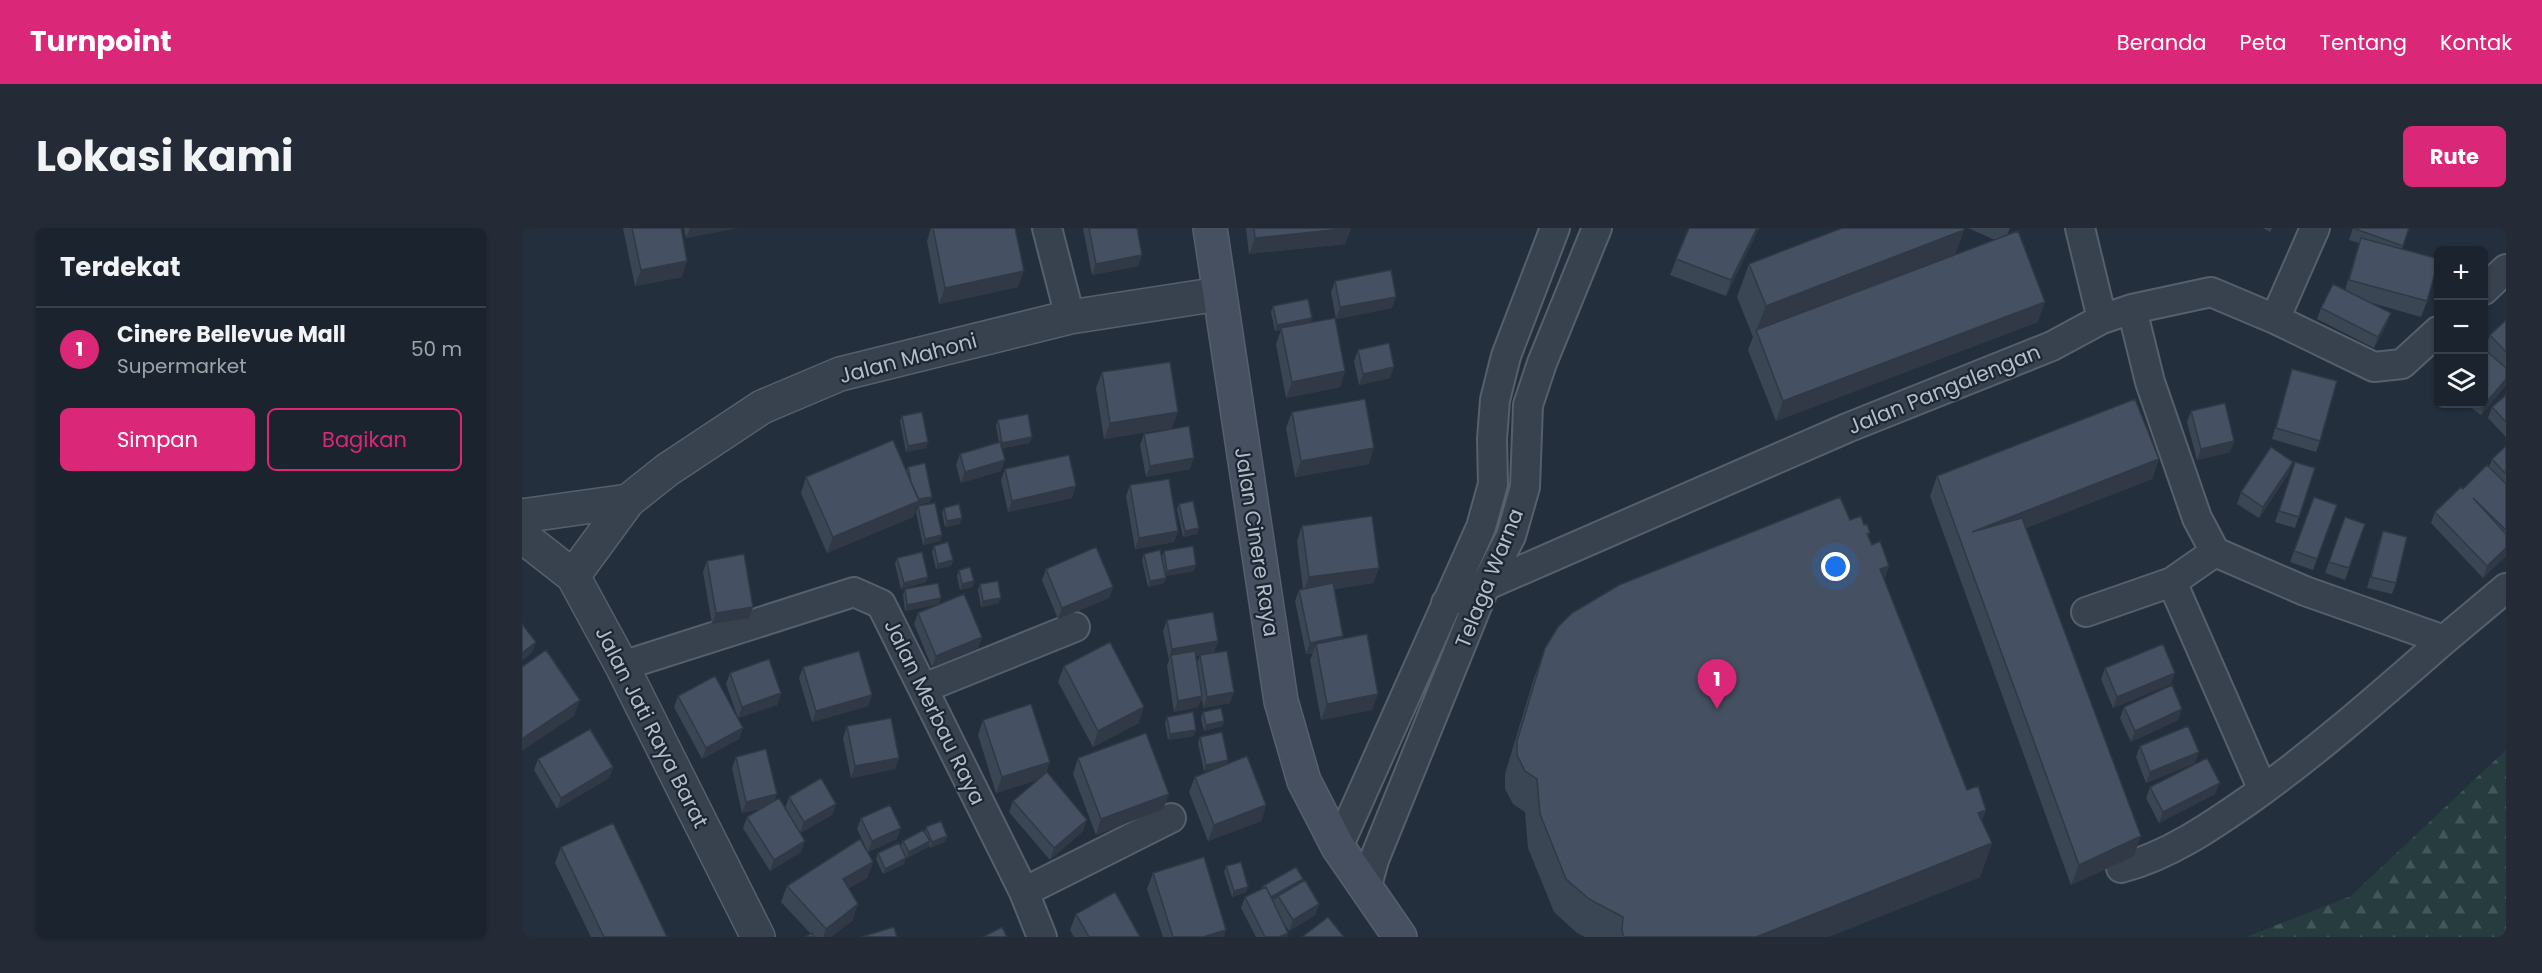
<!DOCTYPE html>
<html lang="id">
<meta charset="utf-8">
<style>
:root{--surface:#1b232e;--page:#242b36;--text:#f1f3f6;--muted:#a0a4aa;--line:#39404a;--accent:#db2777}
body{margin:0;font-family:Poppins,sans-serif;background:var(--page);color:var(--text)}
.controls{position:absolute;right:18px;top:18px;display:grid;overflow:hidden;border-radius:9px;box-shadow:0 2px 4px #0004}
.controls button{width:54px;height:54px;display:grid;place-items:center;padding:0;border:0;border-bottom:2px solid var(--line);background:var(--surface);color:var(--text);font:30px sans-serif}
.you{position:absolute;left:1314px;top:339px;width:21px;height:21px;margin:-15px;border:4px solid #fff;border-radius:50%;background:#1a73e8;box-shadow:0 0 0 9px #1a73e833}
.badge{display:grid;place-items:center;width:39px;height:39px;border-radius:50%;background:var(--accent);color:#fff;font-size:20px;font-weight:700}
.pin{position:absolute;translate:-50% -50px;filter:drop-shadow(0 2px 3px #0008)}
.pin::after{content:'';position:absolute;top:32px;width:21px;height:18px;background:inherit;clip-path:polygon(0 0,100% 0,50% 100%)}
.list{margin:0;padding:0;list-style:none}
h2{display:flex;justify-content:space-between;align-items:center;height:78px;margin:0;padding:0 24px;font-size:26px}
h2 small{font-size:20px;font-weight:400;color:var(--muted)}
.list li{display:grid;grid-template-columns:39px 1fr auto;gap:18px;align-items:center;box-sizing:border-box;height:84px;padding:0 24px;border-top:2px solid var(--line)}
.list b{display:block;font-size:22px;white-space:nowrap}
.list p{margin:0;font-size:20px;white-space:nowrap;color:var(--muted)}
.list em{font-size:20px;font-style:normal;color:var(--muted)}
.actions{display:flex;gap:12px;padding:18px 24px}
.actions a{flex:1;padding:14px 0;border:2px solid var(--accent);border-radius:9px;text-align:center;font-size:21px;color:var(--accent)}
.actions .main{background:var(--accent);color:#fff}
.icon{flex:none;width:33px;height:33px;fill:none;stroke:currentColor;stroke-width:2;stroke-linecap:round;stroke-linejoin:round}
.map{position:relative;flex:none;width:1984px;height:709px;overflow:hidden;border-radius:9px}
header{display:flex;align-items:center;gap:36px;box-sizing:border-box;height:84px;padding:0 30px;background:var(--accent);color:#fff}
header strong{font-size:28px}
nav{display:flex;gap:33px;margin-inline-start:auto;font-size:21px}
.intro{display:flex;align-items:center;justify-content:space-between;box-sizing:border-box;height:144px;padding:0 36px}
h1{margin:0;font-size:42px}
.button{padding:15px 27px;border-radius:9px;background:var(--accent);color:#fff;font-size:21px;font-weight:700}
main{display:flex;gap:36px;padding:0 36px}
aside{flex:1;background:var(--surface);border-radius:9px;box-shadow:0 2px 4px #0004}
.map>svg:first-child{display:block}
.forest{fill:url(#forest-firs)}
.lines{fill:none;stroke-linecap:round;stroke-linejoin:round}
.minor-casing{stroke:#565f6c;stroke-width:32}
.tertiary-casing{stroke:#565f6c;stroke-width:36}
.secondary-casing{stroke:#565f6c;stroke-width:36}
.minor{stroke:#38414e;stroke-width:28}
.tertiary{stroke:#38414e;stroke-width:33}
.secondary{stroke:#465061;stroke-width:33}
.wall{fill:#3b4654;fill-rule:evenodd}
.shaded-wall{fill:#303945}
.building{fill:#455162;stroke:#303945;stroke-width:1.5}
.labels{text-anchor:middle;dominant-baseline:central;stroke-width:4.5;stroke-linejoin:round;paint-order:stroke}
.street-label{font-size:21px;fill:#b4bcc9;stroke:#1d2633}
</style>
<header>
<strong>Turnpoint</strong>
<nav><a>Beranda</a><a>Peta</a><a>Tentang</a><a>Kontak</a></nav>
</header>
<div class="intro"><h1>Lokasi kami</h1><a class="button">Rute</a></div>
<main>
<aside>
<h2>Terdekat<small></small></h2>
<ul class="list">
<li><span class="badge">1</span><div><b>Cinere Bellevue Mall</b><p>Supermarket</p></div><em>50 m</em></li>
</ul>
<div class="actions"><a class="main">Simpan</a><a>Bagikan</a></div>
</aside>
<div class="map">
<svg width="1984" height="709" viewBox="0 0 1984 709">
<defs>
<pattern id="forest-firs" width="22" height="20" patternUnits="userSpaceOnUse" patternTransform="scale(1.5)"><rect width="22" height="20" fill="#263c3f"/><path d="M5 1l3.5 6h-7zM16 11l3.5 6h-7z" fill="#435659"/></pattern>
</defs>
<rect width="100%" height="100%" fill="#242f3e"/>
<path class="forest" d="M1984,522V709H1724L1829,668Z"/>
<g class="lines">
<defs>
<path id="minor" d="M525,0L548,89
M1558,0L1580,91
M1962,62L1984,41
M1610,81L1628,154L1675,290L1693,324L1783,363L1922,412L1984,360
M1753,91L1793,0
M1650,354L1741,562
M924,375L1325,200L1530,118L1580,91L1610,81L1689,64L1753,91L1852,139L1880,136L1916,103
M1564,384L1650,354L1693,324
M100,438L332,364L359,376L502,664L520,709
M402,460L553,399
M816,619L959,299L971,256L970,211L973,172L984,128L1033,0
M1599,640C1646,628 1688,599 1727,572C1796,523 1859,467 1922,412
M844,661L852,632L963,358L989,308L1003,259L1006,177L1020,135L1075,0
M502,664L649,590"/>
<path id="tertiary" d="M0,288L106,273
M0,308L51,348L100,438L236,709
M51,348L106,273L145,242L240,179L318,146L548,89L697,66"/>
<path id="secondary" d="M688,0L759,473L782,553L816,619L878,709"/>
</defs>
<use href="#minor" class="minor-casing"/>
<use href="#tertiary" class="tertiary-casing"/>
<use href="#secondary" class="secondary-casing"/>
<use href="#minor" class="minor"/>
<use href="#tertiary" class="tertiary"/>
<use href="#secondary" class="secondary"/>
</g>
<path class="wall" d="M101,0H159L160,49L113,58Z
M162,0H215L164,10Z
M409,0H493L496,59L417,76L405,13Z
M561,0H615L620,27L616,38L570,47Z
M724,0H829L823,16L727,26Z
M1167,0H1237L1204,68L1148,47Z
M1446,0H1488L1485,7L1516,94L1254,193L1226,122L1231,109L1215,69L1227,36L1442,2L1433,27L1473,12Z
M1741,0H1750L1748,4Z
M1831,0H1887L1880,21L1905,73L1899,89L1850,75L1865,96L1852,120L1795,91L1799,80L1823,62L1837,15L1827,12Z
M813,53L870,80L814,91L809,64Z
M751,78L788,95L823,143L818,159L764,170L754,116L759,102L753,103L749,84Z
M1984,92V157L1959,187L1944,176H1962V122L1968,107Z
M836,122L868,150L837,157L832,133Z
M1770,141L1798,213L1794,224L1750,211Z
M580,144L650,200L582,211L574,160Z
M1984,167V209L1966,190L1970,179Z
M1669,183L1712,213L1708,224L1675,232L1665,194Z
M770,184L847,236L773,249L764,200Z
M380,188L406,214L404,220L384,224L378,193Z
M476,192L508,215L480,220L483,232L479,243L439,255L434,237L438,226L477,214L474,198Z
M622,206L668,241L624,249L618,217Z
M1984,218V328L1961,350L1909,295L1913,284L1967,239L1970,231Z
M1637,231L1630,251L1504,300L1612,628L1549,657L1408,268L1415,248Z
M1773,234L1793,240L1773,300L1753,294Z
M386,239L408,274L395,277L391,289L305,325L279,265L284,249L384,243Z
M483,241L550,270L486,284L479,252Z
M1767,245L1737,290L1715,276L1719,264Z
M608,257L656,303L652,314L613,321L604,268Z
M1792,269L1815,277L1791,342L1768,334Z
M657,276L677,300L675,306L661,309L655,281Z
M396,278L418,313L401,317L394,284Z
M422,280L438,296L423,299L420,285Z
M1823,289L1843,296L1823,352L1803,345Z
M1328,292L1342,297L1348,305L1346,308L1350,317L1367,338L1362,352L1445,562L1464,582L1460,593L1470,615L1458,649L1306,709H1063L1055,705L1032,684L1006,620L1003,584L991,576L983,561V546L1011,453L1023,420Z
M780,298L857,340L851,355L812,361L820,411L850,482L799,492L788,432L791,425L784,426L773,373L777,362L781,361L775,313Z
M1861,303L1874,355L1870,366L1845,360L1857,314Z
M412,318L431,332L429,338L414,341L410,324Z
M642,323L672,343L643,348L642,355L626,359L620,332L622,326L643,348L640,329Z
M375,330L404,354L379,361L373,336Z
M185,333L231,379L227,390L190,396L181,344Z
M524,341L591,359L587,370L536,391L520,352Z
M437,342L452,353L450,359L438,362L435,348Z
M458,356L477,375L459,379L456,362Z
M383,361L417,376L383,383L381,367Z
M396,385L460,409L456,420L410,439L392,396Z
M645,392L696,413L692,424L712,464L708,475L681,480L680,470L676,479L652,484L645,438L647,432L641,403ZM678,427L675,436L674,428Z
M542,438L617,495L571,519L536,454Z
M281,439L350,467L346,478L290,494L277,450Z
M1583,440L1649,456L1591,480L1579,451Z
M208,445L259,465L255,477L216,490L204,456Z
M156,468L221,500L217,511L180,531L152,479Z
M1602,479L1656,492L1609,514L1598,490Z
M681,484L702,493L700,498L682,503L679,490Z
M645,489L672,508L646,512L643,495Z
M461,492L528,534L524,545L561,603L528,632L487,584L491,573L515,552L474,565L456,507Z
M325,498L377,530L373,541L329,550L321,510Z
M678,509L744,577L739,593L686,613L667,564L673,549L695,540L682,543L676,515Z
M1618,518L1673,535L1624,555L1614,529Z
M214,529L274,598L263,580L267,569L314,576L310,587L278,605L279,624L248,643L221,600L225,589L241,580L220,585L210,540Z
M556,530L647,566L641,581L574,607L551,546Z
M16,531L91,539L87,550L35,581L12,542Z
M1628,559L1693,566L1637,595L1624,570Z
M339,590L375,611L346,624L335,601Z
M404,599L425,608L423,614L408,620L407,616L406,619L385,630L378,619L381,613L403,604Z
M39,619L145,709H69L33,635Z
M356,625L382,636L361,646L354,631Z
M351,634L345,650L327,660L331,692L309,709H283L289,706L259,674L265,658Z
M704,638L724,664L710,669L702,644Z
M631,645L702,709H641L625,661Z
M780,654L797,676L793,687L767,703L763,697L765,709H734L719,680L723,669L739,661L741,658Z
M554,686L618,709H552L548,702Z"/>
<path class="shaded-wall" d="M168,0H215L164,10Z
M829,0L823,16L727,26L733,10Z
M1235,0H1237L1204,68L1209,52Z
M1442,2L1430,35L1234,103L1244,78Z
M620,27L616,38L570,47L574,36Z
M165,33L160,49L113,58L119,42Z
M502,43L496,59L417,76L423,60Z
M874,69L870,80L814,91L818,79Z
M1523,74L1516,94L1254,193L1261,173Z
M1869,85L1865,96L1852,120L1856,109Z
M790,90L788,96L753,103L755,97Z
M872,139L868,150L837,157L841,146Z
M823,143L818,159L764,170L770,154Z
M1984,151V157L1959,187L1963,176Z
M656,184L650,200L582,211L588,195Z
M510,209L508,215L478,221L480,215Z
M1712,213L1708,224L1675,232L1679,221Z
M406,214L404,220L384,224L386,218Z
M852,220L847,236L773,249L779,233Z
M672,230L668,241L624,249L628,238Z
M1637,231L1630,251L1443,324L1450,304Z
M483,232L479,243L439,255L443,244Z
M1771,234L1767,245L1737,290L1741,279Z
M554,258L550,270L486,284L490,273Z
M410,269L408,274L395,277L391,289L305,325L311,309L393,272Z
M440,290L438,296L423,299L425,293Z
M677,300L675,306L661,309L663,303Z
M656,303L652,314L613,321L617,310Z
M420,307L418,313L401,317L403,311Z
M1984,320V328L1961,350L1965,338Z
M431,332L429,338L414,341L416,336Z
M674,337L672,343L643,348L645,343Z
M1367,338L1355,372L1358,341Z
M857,340L851,355L781,365L787,349Z
M406,349L404,354L379,361L382,355Z
M644,350L642,355L626,359L628,353Z
M452,353L450,359L438,362L440,356Z
M591,359L587,370L536,391L540,380Z
M419,370L417,376L383,383L385,377Z
M479,370L477,375L459,379L461,373Z
M231,379L227,390L190,396L194,385Z
M821,408L817,419L794,416L791,424L784,426L788,415Z
M460,409L456,420L410,439L414,428Z
M696,413L692,424L649,432V427L646,433L650,421Z
M14,414L10,425L0,433V425Z
M1653,445L1649,456L1591,480L1595,469Z
M712,464L708,475L681,480L685,469Z
M259,465L255,477L216,490L220,479Z
M856,466L850,482L799,492L805,476Z
M350,467L346,478L290,494L294,483Z
M680,468L676,479L652,484L656,473Z
M58,472L52,488L0,523V513L1,510Z
M622,479L617,495L571,519L576,503Z
M1660,481L1656,492L1609,514L1613,503Z
M702,493L700,498L682,503L684,497Z
M221,500L217,511L180,531L184,520Z
M674,502L672,508L646,512L648,506Z
M1677,524L1673,535L1624,555L1628,544Z
M377,530L373,541L329,550L333,538Z
M706,532L704,538L682,543L684,537Z
M528,534L522,550L474,565L480,549Z
M91,539L87,550L35,581L39,570Z
M1698,555L1693,566L1637,595L1641,584Z
M255,566L251,577L220,585L224,574Z
M647,566L641,581L574,607L579,591Z
M314,576L310,587L278,605L282,594Z
M744,577L739,593L686,613L692,597Z
M1464,582L1452,615L1456,585Z
M565,592L561,603L528,632L532,620Z
M379,600L375,611L346,624L350,613Z
M425,608L423,614L408,620L410,614Z
M1619,608L1612,628L1549,657L1557,637Z
M283,613L279,624L248,643L252,632Z
M408,613L406,619L385,630L387,624Z
M1470,615L1458,649L1306,709H1234Z
M384,630L382,636L361,646L363,641Z
M351,634L345,650L315,667L321,651Z
M781,651L779,657L756,668L755,670L745,676L747,670Z
M726,659L724,664L710,669L712,663Z
M336,676L331,692L309,709H301L304,701Z
M797,676L793,687L767,703L771,692Z
M704,702L702,709H681Z
M766,705L765,709H757Z"/>
<path class="building" d="M110,0H159L165,33L119,42Z
M411,0H493L502,43L423,60Z
M567,0H615L620,27L574,36Z
M732,0H829L733,10Z
M1167,0H1235L1209,52L1154,31Z
M1320,0H1441L1442,2L1244,78L1227,36Z
M1831,0H1887L1881,18Z
M1496,3L1523,74L1261,173L1234,102Z
M1839,10L1917,31L1905,73L1827,52Z
M869,42L874,69L818,79L813,53Z
M1811,56L1869,85L1856,109L1799,80Z
M786,71L790,90L755,97L751,78Z
M813,90L823,143L770,154L759,100Z
M1984,92V124L1968,107Z
M867,115L872,139L841,146L836,122Z
M1962,121L1984,140V151L1963,176L1962,175Z
M648,134L656,184L588,195L580,144Z
M1770,141L1815,153L1798,213L1754,200Z
M1984,167V194L1970,179Z
M843,171L852,220L779,233L770,184Z
M1613,171L1637,231L1450,304L1500,290L1619,608L1557,637L1415,248Z
M1703,175L1712,213L1679,221L1669,183Z
M400,184L406,214L386,218L380,188Z
M506,186L510,209L480,215L476,192Z
M667,198L672,230L628,238L622,206Z
M371,212L397,273L311,309L284,249Z
M478,214L483,232L443,244L438,226Z
M1984,218V246L1970,231Z
M1749,219L1771,234L1741,279L1719,264Z
M547,227L554,258L490,273L483,241Z
M1773,234L1793,240L1777,289L1757,283Z
M403,235L410,269L397,271L389,254L386,239Z
M1965,237L1984,256V302L1951,270L1984,306V320L1965,338L1913,284L1939,259L1941,261Z
M647,251L656,303L617,310L608,257Z
M1318,269L1328,292L1339,288L1342,297L1345,296L1348,305L1345,306L1350,317L1358,313L1367,338L1358,341L1445,562L1456,558L1464,582L1456,585L1470,615L1234,709H1102L1100,703L1101,689L1067,671L1044,651L1018,586L1015,551L1003,543L995,527V513L1023,420L1036,399L1050,385L1097,357Z
M1792,269L1815,277L1795,331L1772,323Z
M671,273L677,300L663,303L657,276Z
M413,275L420,307L403,311L396,278Z
M437,276L440,290L425,293L422,280Z
M850,288L857,340L787,349L780,298Z
M1823,289L1843,296L1827,340L1807,334Z
M1861,303L1885,309L1874,355L1849,349Z
M426,314L431,332L416,336L412,318Z
M671,318L674,337L645,343L642,323Z
M574,319L591,359L540,380L524,341Z
M638,322L644,350L628,353L622,326Z
M400,324L406,349L382,355L375,330Z
M222,326L231,379L194,385L185,333Z
M448,339L452,353L440,356L437,342Z
M476,353L479,370L461,373L458,356Z
M416,355L419,370L385,377L383,361Z
M811,355L821,408L788,415L777,362Z
M442,366L460,409L414,428L396,385Z
M691,384L696,413L650,421L645,392Z
M0,396L14,414L0,425Z
M845,406L856,466L805,476L794,416Z
M588,414L622,479L576,503L542,438Z
M1641,416L1653,445L1595,469L1583,440Z
M24,422L58,472L1,510L0,509V439Z
M337,423L350,467L294,483L281,439Z
M673,423L680,468L656,473L649,427Z
M705,423L712,464L685,469L678,427Z
M247,431L259,465L220,479L208,445Z
M193,448L221,500L184,520L156,468Z
M1650,457L1660,481L1613,503L1602,479Z
M509,476L528,534L480,549L461,492Z
M699,480L702,493L684,497L681,484Z
M671,484L674,502L648,506L645,489Z
M369,490L377,530L333,538L325,498Z
M1666,498L1677,524L1628,544L1618,518Z
M68,501L91,539L39,570L16,531Z
M700,504L706,532L684,537L678,509Z
M624,505L647,566L579,591L556,530Z
M244,521L255,566L224,574L214,529Z
M725,528L744,577L692,597L673,549Z
M1685,530L1698,555L1641,584L1628,559Z
M525,544L565,592L532,620L491,573Z
M299,550L314,576L282,594L267,569Z
M257,570L283,613L252,632L225,589Z
M368,577L379,600L350,613L339,590Z
M419,593L425,608L410,614L404,599Z
M91,595L145,709H82L39,619Z
M401,602L408,613L387,624L381,613Z
M338,611L351,634L321,651L336,676L304,701L265,658Z
M377,615L384,630L363,641L356,625Z
M682,629L704,702L681,709H651L631,645Z
M719,634L726,659L712,663L704,638Z
M774,639L781,651L749,669L744,659L742,660L741,658Z
M783,652L797,676L771,692L756,668Z
M744,659L766,705L757,709H743L723,669Z
M593,664L618,709H567L554,686Z
M806,689L822,709H780Z
M372,699L375,709H339Z
M480,699L485,709H461Z
M290,705L292,709H283Z"/>
<g class="labels">
<g class="street-label">
<text transform="translate(386 130) rotate(-15)">Jalan Mahoni</text>
<text transform="translate(1422 161) rotate(-22)">Jalan Pangalengan</text>
<text transform="translate(735 314) rotate(81)">Jalan Cinere Raya</text>
<text transform="translate(967 350) rotate(-68)">Telaga Warna</text>
<text transform="translate(413 484) rotate(64)">Jalan Merbau Raya</text>
<text transform="translate(130 499) rotate(63)">Jalan Jati Raya Barat</text>
</g>
</g>
</svg>
<div class="controls">
<button>+</button>
<button>−</button>
<button><svg class="icon" aria-label="layers" viewBox="0 0 24 24"><path d="M12 4l9 5-9 5-9-5zM3 14l9 5 9-5"/></svg></button>
</div>
<div class="you"></div>
<div class="pin badge" style="left:1195px;top:481px">1</div>
</div>
</main>
